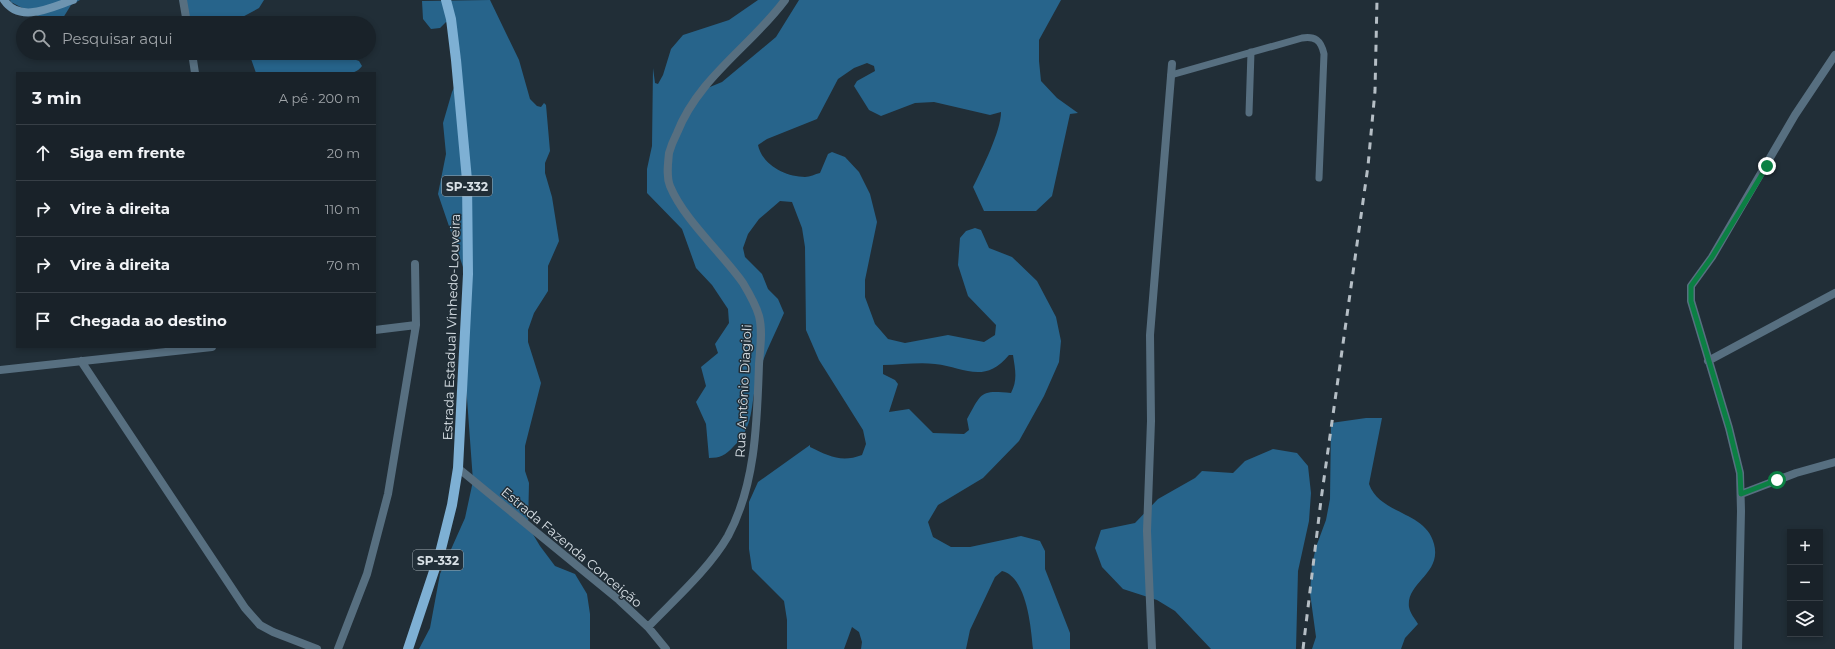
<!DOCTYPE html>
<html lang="pt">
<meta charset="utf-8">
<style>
:root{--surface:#192229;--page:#262f35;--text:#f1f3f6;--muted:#9fa4a8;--line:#373f46}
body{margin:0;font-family:Montserrat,sans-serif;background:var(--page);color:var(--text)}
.controls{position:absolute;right:12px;bottom:12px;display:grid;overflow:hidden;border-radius:0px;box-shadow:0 2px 6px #0003}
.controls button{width:36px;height:36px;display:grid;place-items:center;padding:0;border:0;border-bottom:1px solid var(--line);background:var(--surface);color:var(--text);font:20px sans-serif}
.stop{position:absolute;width:12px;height:12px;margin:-9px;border:3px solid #0b8043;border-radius:50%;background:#fff}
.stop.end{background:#0b8043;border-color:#fff;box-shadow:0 1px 4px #0008}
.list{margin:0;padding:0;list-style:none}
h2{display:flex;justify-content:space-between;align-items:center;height:52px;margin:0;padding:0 16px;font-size:17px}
h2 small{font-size:13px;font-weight:400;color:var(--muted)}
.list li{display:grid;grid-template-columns:26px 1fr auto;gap:12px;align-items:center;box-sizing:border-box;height:56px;padding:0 16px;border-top:1px solid var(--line)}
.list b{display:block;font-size:15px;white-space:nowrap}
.list em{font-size:13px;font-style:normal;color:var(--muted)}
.icon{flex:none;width:22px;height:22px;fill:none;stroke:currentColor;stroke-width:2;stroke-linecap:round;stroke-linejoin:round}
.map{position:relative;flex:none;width:1835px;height:649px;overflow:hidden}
.search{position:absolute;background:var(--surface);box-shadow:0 2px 6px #0003;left:16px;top:16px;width:360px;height:44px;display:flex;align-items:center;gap:10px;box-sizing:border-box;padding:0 14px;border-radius:22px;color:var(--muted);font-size:15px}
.panel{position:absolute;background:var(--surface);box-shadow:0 2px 6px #0003;left:16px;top:72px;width:360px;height:276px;border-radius:0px}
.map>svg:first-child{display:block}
.forest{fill:#27648b;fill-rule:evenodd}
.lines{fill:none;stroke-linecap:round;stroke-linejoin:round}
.lane{stroke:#576f80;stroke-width:7}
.street{stroke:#576f80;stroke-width:8}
.secondary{stroke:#6d94b0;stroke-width:8}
.primary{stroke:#7eb0d4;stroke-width:10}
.rail{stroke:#b5bec5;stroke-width:3;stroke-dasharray:7 7;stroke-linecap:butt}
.route{stroke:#0b8043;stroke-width:5}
.labels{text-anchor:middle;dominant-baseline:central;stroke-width:3;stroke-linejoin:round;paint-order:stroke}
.shield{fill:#212e37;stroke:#a1abb2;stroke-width:1}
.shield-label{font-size:12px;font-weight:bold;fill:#d8e0e6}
.street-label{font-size:13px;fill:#d8e0e6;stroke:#212e37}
</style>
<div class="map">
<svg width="1835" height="649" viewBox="0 0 1835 649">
<rect width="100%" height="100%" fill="#212e37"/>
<path class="forest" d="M10,0H80L71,5L63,18L49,22L11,2Z
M186,0H264L259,8L235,21L211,18L197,23H188Z
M490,0L519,60L530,99L537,106L541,107L544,103L546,105L550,151L545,163V173L552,197L559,241L548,266V291L534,313L528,330V342L541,383L525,446V471L529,483L528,526L540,546L555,566L575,574L587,594L590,614V649H419L430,628L440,574L465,518L473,481L465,371L463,267L438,194L446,154L443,123L452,92L460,75L461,63L457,36L451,25L446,22L440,28L431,29L423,19L422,1Z
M758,0H784L705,89L722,82L776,37L799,0H1061L1039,40V61L1041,81L1057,98L1078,113L1070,114L1052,196L1036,211H984L973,187C982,169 1001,131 1001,112L990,115L934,102L915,103L881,116L869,110L854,86L857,81L875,71L874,66L867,63L854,68L838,79L817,119L767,139L758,145C762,165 786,177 805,177C810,177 815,174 820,173L828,154L832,152L845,157L859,172L870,194L877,222L865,280V297L875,324L888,339L905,343L948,335L984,342L995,335L996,325L968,296L958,265L960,238L966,231L975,228L981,230L989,248L1012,257L1037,281L1056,317L1061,341L1059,362L1044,396L1019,441L983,478L938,505L928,522L933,537L951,547H970L1021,536L1040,541L1045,551V569L1070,633V649H1033C1031,628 1027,577 1002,571L995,577L970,630L966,649H861L862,642L859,632L852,627L844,649H787V620L784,601L752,569L749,549V502L758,482L810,445V447C829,456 841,463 862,455L866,444L863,430L819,360L806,330L805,247L802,228L792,202L780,201L759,219L748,234L743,248L745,257L762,274L768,289L778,299L784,313C775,334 763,356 757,379C750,405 755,427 733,447C726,455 720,458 709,458L706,424L696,402L706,386L701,367L718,353L715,344L729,323L728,309L712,285L696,268L682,229L647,193V169L652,146L653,68L655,83L658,84L663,75L671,49L683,35L729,20ZM1009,355H1013C1015,369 1018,380 1011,393C980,390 982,392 967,419L969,430L964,434L933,433L909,409L889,412L898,384L895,380L883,374V365C900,365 918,362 935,364C964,367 984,385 1009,355Z
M270,16H286L292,23H271Z
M252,53H337L359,61L362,66C352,80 331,69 317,73H256L250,56Z
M1366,418H1382L1369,484C1380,515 1426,511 1434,544C1442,574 1406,582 1409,607C1410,613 1415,619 1418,624L1405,638L1401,649H1312L1316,637L1310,593L1312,565L1316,547L1326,520L1330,499L1331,423Z
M1273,449L1297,453L1308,466L1311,493L1309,521L1298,571L1296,649H1211L1175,611L1157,600L1123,589L1102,567L1095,548L1101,530L1135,523L1158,499L1195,478L1202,471L1233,473L1245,461Z"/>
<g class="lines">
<path class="lane" d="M1171,75L1302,38C1315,36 1321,40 1324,54L1319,178
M1249,113L1251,52"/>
<path class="street" d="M183,0L187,23
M192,53L195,73
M375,330L416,325
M81,361L245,608L260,625L273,632L317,649
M1708,361L1835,293
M0,370L212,347
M458,468L619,600L648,627L666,649
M1741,494L1796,473L1835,462
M648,627C675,599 709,569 728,536C756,484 757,421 759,364C760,349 763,331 759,316C756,305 749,293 743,283C722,253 684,220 670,186C666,176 668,164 669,153C671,146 674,139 677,133C699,77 751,46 785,0
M338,649L367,574L388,494L416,325L415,264
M1152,649L1147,531L1151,421L1150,335L1172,64
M1738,649L1741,511L1740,473L1729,428L1691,301V286L1712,257L1795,115L1835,55"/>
<path class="secondary" d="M4,0C20,24 52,7 73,0"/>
<path class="primary" d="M408,649L440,553L452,505L458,468L468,274L467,180L456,60L451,19L446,0"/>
<path class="rail" d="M1303,649L1321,500L1368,166L1375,91L1377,0"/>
</g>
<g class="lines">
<path class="route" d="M1767,166L1712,257L1691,286V301L1729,428L1740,473L1741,494L1777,480"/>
</g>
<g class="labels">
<g class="shield">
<rect x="442" y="176" width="50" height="20" rx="3"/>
<rect x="413" y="550" width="50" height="20" rx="3"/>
</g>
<g class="shield-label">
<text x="467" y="186">SP-332</text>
<text x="438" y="560">SP-332</text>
</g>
<g class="street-label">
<text transform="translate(451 327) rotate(-88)">Estrada Estadual Vinhedo-Louveira</text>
<text transform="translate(743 391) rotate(-87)">Rua Antônio Diagioli</text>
<text transform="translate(572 547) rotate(40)">Estrada Fazenda Conceição</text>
</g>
</g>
</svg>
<div class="controls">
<button>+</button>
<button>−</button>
<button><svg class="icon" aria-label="layers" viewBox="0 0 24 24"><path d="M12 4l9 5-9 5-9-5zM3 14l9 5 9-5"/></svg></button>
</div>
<div class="stop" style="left:1777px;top:480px"></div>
<div class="stop end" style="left:1767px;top:166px"></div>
<div class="search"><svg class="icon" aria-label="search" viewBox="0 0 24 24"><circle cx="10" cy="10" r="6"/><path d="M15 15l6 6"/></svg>Pesquisar aqui</div>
<section class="panel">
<h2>3 min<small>A pé · 200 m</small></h2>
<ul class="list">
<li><svg class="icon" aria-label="ahead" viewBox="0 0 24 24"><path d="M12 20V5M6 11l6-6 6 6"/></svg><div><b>Siga em frente</b></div><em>20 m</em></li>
<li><svg class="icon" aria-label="right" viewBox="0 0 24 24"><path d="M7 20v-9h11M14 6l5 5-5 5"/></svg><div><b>Vire à direita</b></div><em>110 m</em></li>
<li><svg class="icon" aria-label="right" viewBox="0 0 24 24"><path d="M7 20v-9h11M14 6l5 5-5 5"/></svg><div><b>Vire à direita</b></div><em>70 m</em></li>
<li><svg class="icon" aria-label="arrive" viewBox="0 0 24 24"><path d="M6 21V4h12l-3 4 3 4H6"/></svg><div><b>Chegada ao destino</b></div></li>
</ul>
</section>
</div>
